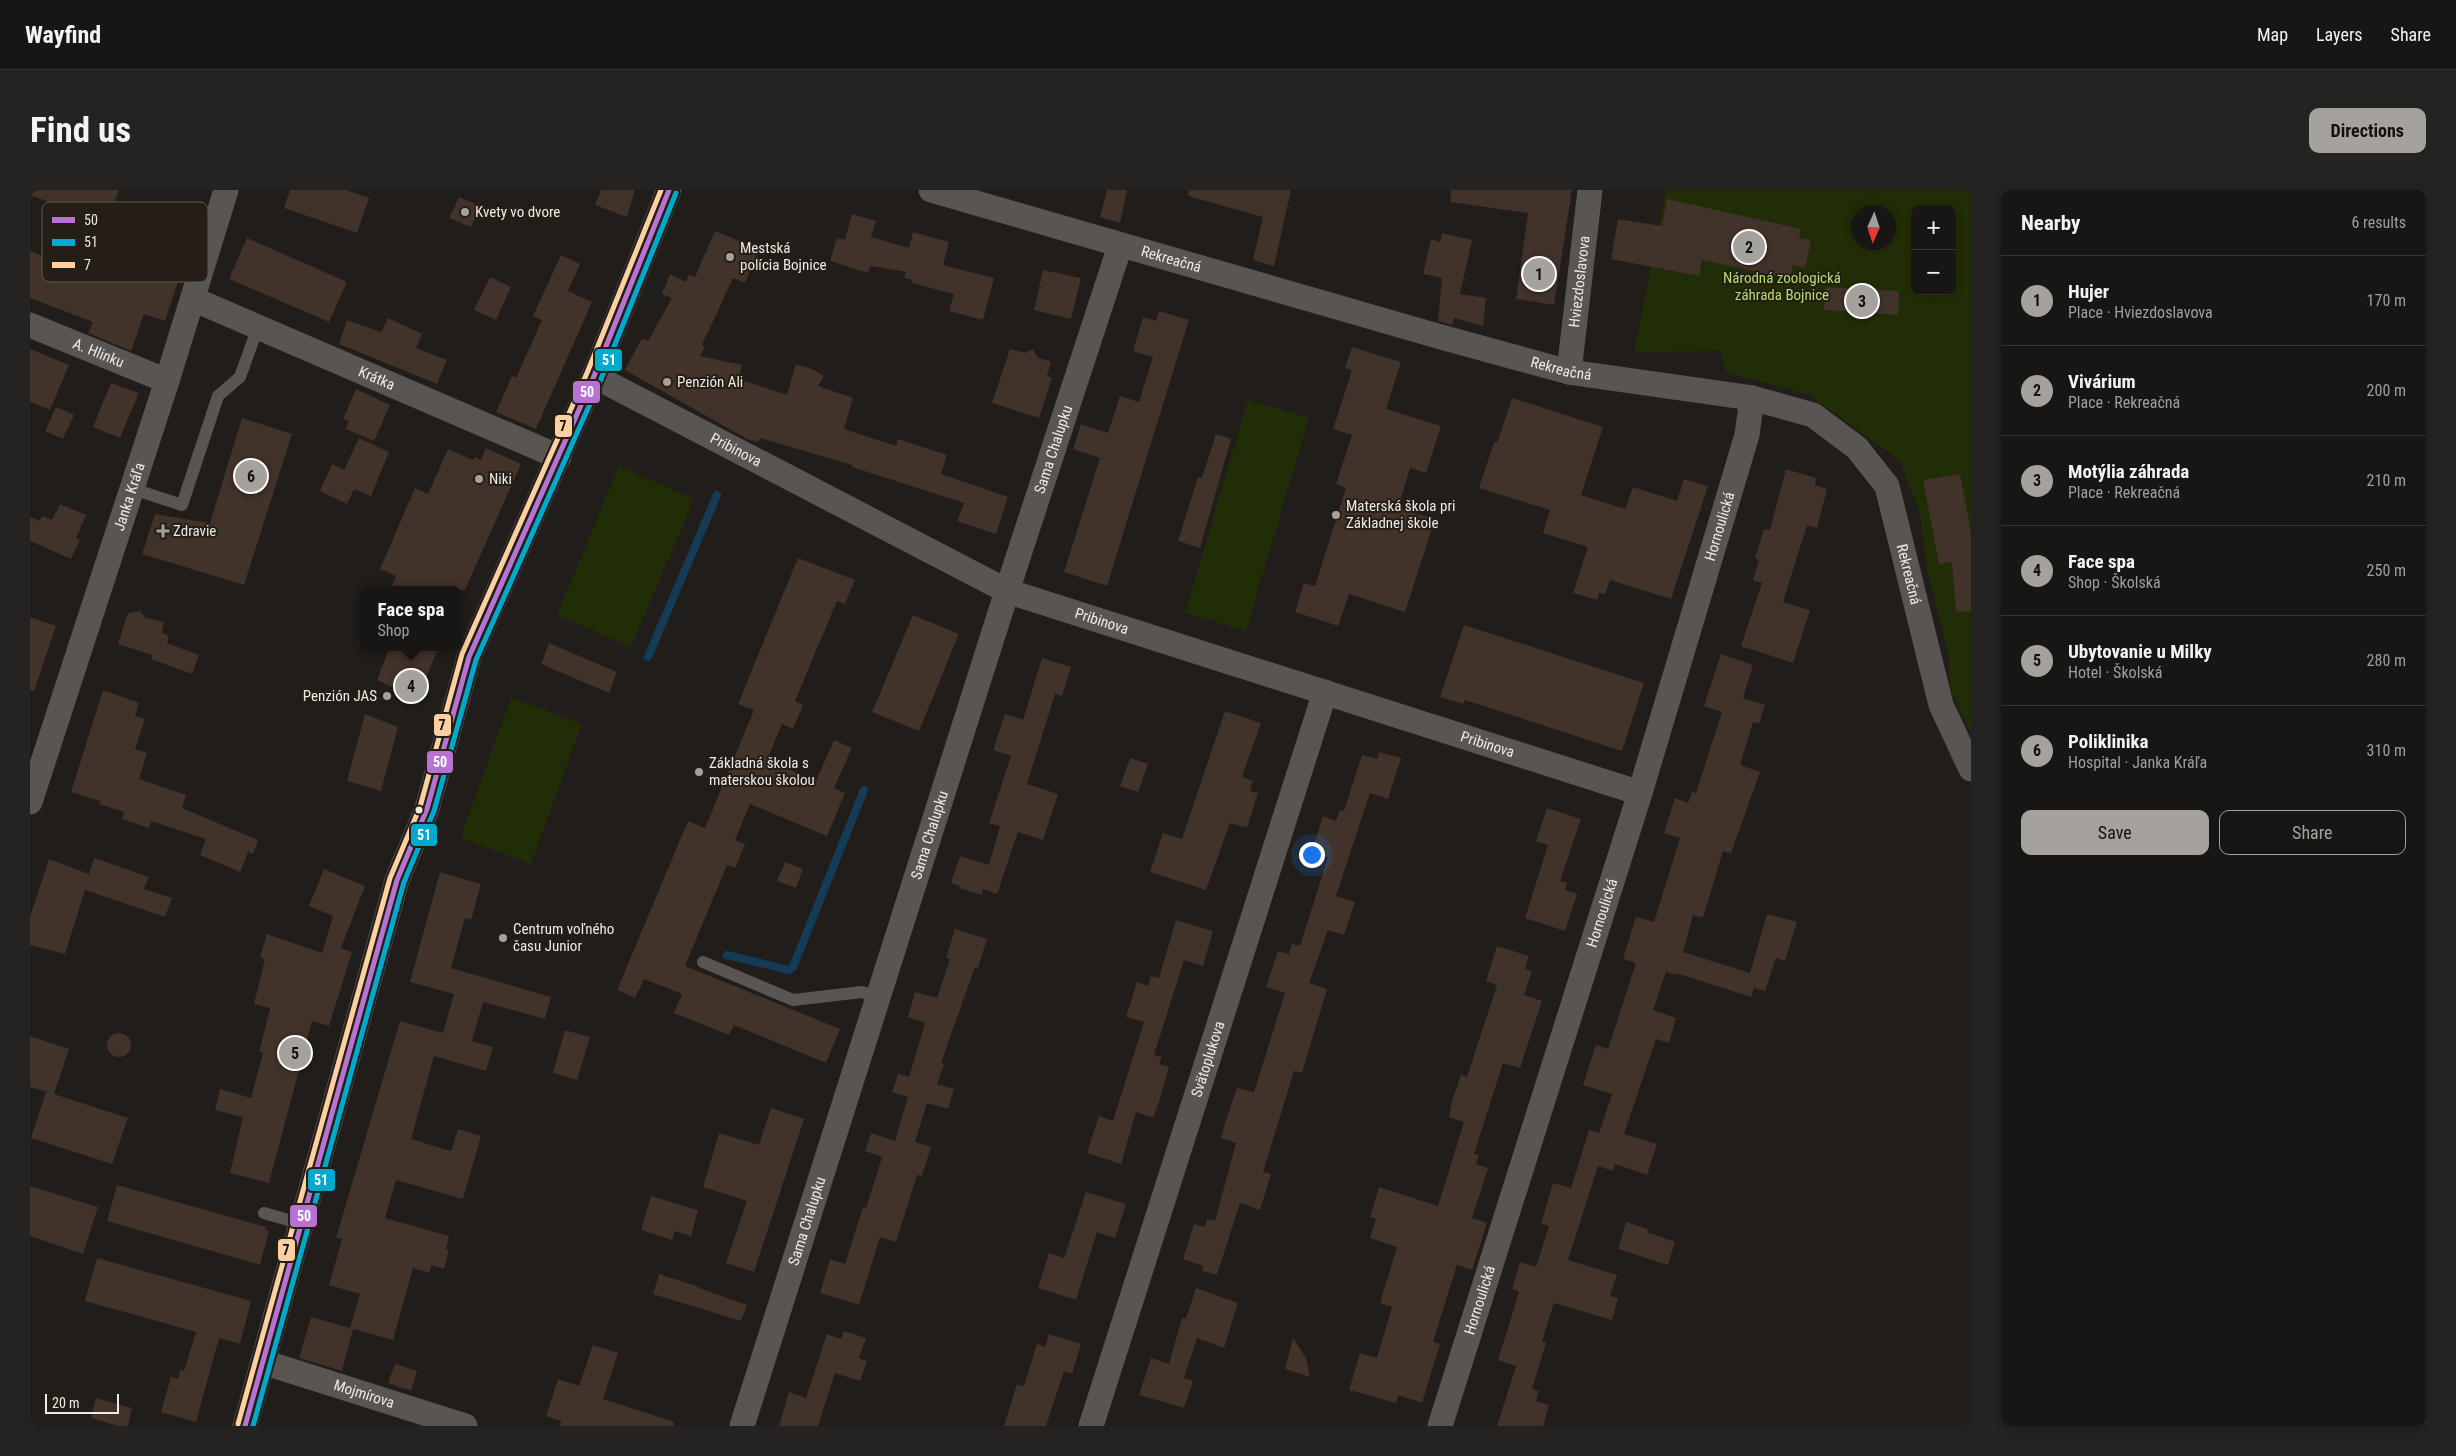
<!DOCTYPE html>
<meta charset="utf-8">
<style>
:root{--surface:#181614;--page:#252322;--text:#f1f3f6;--muted:#9f9fa0;--line:#363534;--accent:#a5a29d}
body{margin:0;font-family:"Roboto Condensed",sans-serif;background:var(--page);color:var(--text)}
.controls{position:absolute;right:15px;top:15px;display:grid;overflow:hidden;border-radius:10px;box-shadow:0 2px 8px #0003}
.controls button{width:45px;height:45px;display:grid;place-items:center;padding:0;border:0;border-bottom:1px solid var(--line);background:var(--surface);color:var(--text);font:25px sans-serif}
.compass{position:absolute;left:1821px;top:15px;width:45px;height:45px;border-radius:50%;background:var(--surface);box-shadow:0 2px 8px #0003;rotate:183deg}
.scale{position:absolute;left:15px;bottom:12px;width:74px;box-sizing:border-box;padding-left:5px;border:2px solid #ede9e3;border-top:0;font-size:14px;line-height:18px;white-space:nowrap;color:#ede9e3;-webkit-text-stroke:4px #241e16;paint-order:stroke}
.you{position:absolute;left:1281px;top:664px;width:18px;height:18px;margin:-12px;border:4px solid #fff;border-radius:50%;background:#1a73e8;box-shadow:0 0 0 8px #1a73e833}
.badge{display:grid;place-items:center;width:32px;height:32px;border-radius:50%;background:var(--accent);color:#111;font-size:16px;font-weight:700}
.pin{position:absolute;translate:-50% -50%;border:2px solid #fff;box-shadow:0 1px 5px #0006}
.popup{position:absolute;left:330px;top:396px;width:102px;height:65px;box-sizing:border-box;display:grid;place-content:center;border-radius:10px;background:var(--surface);filter:drop-shadow(0 1px 4px #0005);font-size:16px;white-space:nowrap;color:var(--muted)}
.popup b{font-size:19px;color:var(--text)}
.popup::after{content:'';position:absolute;left:50%;top:100%;margin-left:-10px;border:10px solid transparent;border-top-color:var(--surface)}
.list{margin:0;padding:0;list-style:none}
h2{display:flex;justify-content:space-between;align-items:center;height:65px;margin:0;padding:0 20px;font-size:21px}
h2 small{font-size:16px;font-weight:400;color:var(--muted)}
.list li{display:grid;grid-template-columns:32px 1fr auto;gap:15px;align-items:center;box-sizing:border-box;height:90px;padding:0 20px;border-top:1px solid var(--line)}
.list b{display:block;font-size:19px;white-space:nowrap}
.list p{margin:0;font-size:16px;white-space:nowrap;color:var(--muted)}
.list em{font-size:16px;font-style:normal;color:var(--muted)}
.actions{display:flex;gap:10px;padding:15px 20px}
.actions a{flex:1;padding:11px 0;border:1px solid var(--accent);border-radius:10px;text-align:center;font-size:18px;color:var(--accent)}
.actions .main{background:var(--accent);color:#111}
.map{position:relative;flex:none;width:1941px;height:1236px;overflow:hidden;border-radius:10px}
header{display:flex;align-items:center;gap:30px;box-sizing:border-box;height:70px;padding:0 25px;background:var(--surface);border-bottom:1px solid var(--line)}
header strong{font-size:24px}
nav{display:flex;gap:28px;margin-inline-start:auto;font-size:18px}
.intro{display:flex;align-items:center;justify-content:space-between;box-sizing:border-box;height:120px;padding:0 30px}
h1{margin:0;font-size:35px}
.button{padding:12px 22px;border-radius:10px;background:var(--accent);color:#111;font-size:18px;font-weight:700}
main{display:flex;gap:30px;padding:0 30px}
aside{flex:1;background:var(--surface);border-radius:10px;box-shadow:0 2px 8px #0003}
.map>svg:first-child{display:block}
.green{fill:#212d06;fill-rule:evenodd}
.lines{fill:none;stroke-linecap:round;stroke-linejoin:round}
.stream{stroke:#153c57;stroke-width:8}
.building{fill:#41322a}
.lane{stroke:#585552;stroke-width:12}
.street{stroke:#585552;stroke-width:25}
.bus-1-casing{stroke:#241e16;stroke-width:9}
.bus-2-casing{stroke:#241e16;stroke-width:9}
.bus-3-casing{stroke:#241e16;stroke-width:9}
.bus-1{stroke:#b673d3;stroke-width:5}
.bus-2{stroke:#00a9ce;stroke-width:5}
.bus-3{stroke:#fdd0a2;stroke-width:5}
.poi-dot{fill:#a5a29d;stroke:#241e16;stroke-width:2}
.bus-dot{fill:#ede9e3;stroke:#241e16;stroke-width:2}
.labels{text-anchor:middle;dominant-baseline:central;stroke-width:4;stroke-linejoin:round;paint-order:stroke}
.poi-label{font-size:15px;fill:#ede9e3;stroke:#241e16;text-anchor:start}
.street-label{font-size:15px;fill:#ede9e3;stroke:#241e16}
.park-label{font-size:15px;fill:#b2dd6e;stroke:#241e16}
.key{fill:#241e16;stroke:#605b54;stroke-width:1}
.key-label{font-size:14px;fill:#ede9e3}
.line-badge{stroke:#241e16;stroke-width:2}
.badge-label{font-size:14px;text-anchor:middle;font-weight:bold;fill:#fff}
.pale-badge-label{font-size:14px;text-anchor:middle;font-weight:bold;fill:#111}
</style>
<header>
<strong>Wayfind</strong>
<nav><a>Map</a><a>Layers</a><a>Share</a></nav>
</header>
<div class="intro"><h1>Find us</h1><a class="button">Directions</a></div>
<main>
<div class="map">
<svg width="1941" height="1236" viewBox="0 0 1941 1236">
<rect width="100%" height="100%" fill="#201d1a"/>
<path class="green" d="M1636,0H1941V543L1919,497V467L1897,381L1890,323L1868,269L1779,205L1696,182L1690,161L1604,162ZM1885,19H1922V101H1885ZM1828,22H1858V52H1828Z
M1218,210L1279,228L1216,441L1155,423Z
M589,276L664,309L601,457L527,425Z
M481,508L552,534L501,674L430,648Z"/>
<g class="lines">
<path class="stream" d="M618,467L687,305
M697,765L759,780L763,777L834,600"/>
</g>
<path class="building" d="M0,0H89L72,42L48,32L51,24L0,5Z
M260,0H316L339,8L327,43L254,18Z
M571,0H605L597,27L565,15Z
M1077,0H1097L1090,33L1070,27Z
M1159,0H1261L1244,76L1223,70L1233,27L1158,6Z
M1421,0H1542L1524,115L1486,109L1498,23L1420,12Z
M429,7L450,16L441,37L419,28Z
M1637,9L1771,39L1769,48L1781,50L1775,78L1763,75L1760,89L1672,70L1669,86L1581,69L1588,29L1632,36Z
M822,24L846,31L841,47L879,58L883,42L919,52L913,75L964,88L953,130L919,121L924,104L882,93L883,90L874,88L876,82L840,76L838,83L800,71L807,48L815,50Z
M685,41L729,59L715,93L703,88L672,155L675,156L670,166L712,175L709,189L757,205L766,174L782,179L794,186L788,196L823,208L814,239L866,256L868,249L917,265L911,284L978,307L966,344L927,331L934,313L822,277V275L730,248L728,252L717,249L595,180L612,148L618,151L642,108L632,104L640,84L656,92L659,84L665,87Z
M1412,43L1442,50L1430,104L1456,108L1453,136L1424,128L1422,135L1408,131L1412,88L1393,84L1401,49L1410,52Z
M217,48L317,92L299,132L199,89Z
M71,49L115,67L120,52L157,64L135,131L114,124L101,161L58,143L63,132L0,108V61L58,83Z
M531,65L550,74L538,101L562,112L506,239L466,222L482,186L486,188L512,130L503,126Z
M1013,80L1051,88L1041,129L1004,120Z
M460,87L481,97L466,130L444,120Z
M1795,97L1869,101L1868,125L1794,120Z
M1129,121L1159,130L1077,396L1034,382L1070,268L1043,259L1051,234L1078,243L1090,206L1109,212L1123,167L1103,161L1113,127L1126,131Z
M358,128L392,144L386,158L417,170L407,194L309,154L317,130L351,142Z
M1322,157L1371,172L1356,219L1411,236L1396,283L1380,278L1368,318L1405,329L1375,422L1319,404L1308,436L1265,422L1274,393L1285,396L1316,298L1306,294L1322,245L1303,239L1322,180L1315,178Z
M0,159L39,175L20,220L0,212Z
M980,159L995,163L1003,159L1007,167L1021,172L1017,186L1022,188L1009,228L962,213Z
M81,193L109,203L90,248L63,237Z
M326,199L360,215L344,251L316,239L319,231L313,229Z
M1482,208L1573,237L1551,305L1595,319L1603,297L1647,311L1654,289L1678,296L1641,409L1580,390L1575,404L1569,403L1567,410L1543,403L1558,357L1513,343L1520,320L1449,298L1464,252L1467,253Z
M26,217L44,225L33,249L15,241Z
M212,228L262,244L214,395L112,364L125,324L180,333Z
M1186,244L1201,249L1170,358L1148,351L1168,287L1172,288Z
M329,248L359,262L341,306L324,299L317,314L290,301L302,274L314,280Z
M456,258L491,274L435,400H360L366,386L350,379L385,298L398,304L418,259L443,270L445,267L451,270Z
M1756,279L1786,288L1785,295L1797,299L1787,338L1777,335L1753,412L1780,420L1763,473L1711,456L1732,393L1723,390L1729,370L1725,368L1734,339L1740,340Z
M1930,284L1941,343V421L1926,422L1922,372L1909,374L1893,290Z
M30,314L56,325L46,348L50,350L41,369L0,351V327L10,331L12,326L22,330Z
M768,368L825,390L815,414L807,411L765,511L773,515L763,539L752,534L737,570L786,591L804,550L822,558L804,598L815,603L797,646L720,614L705,650L715,654L705,678L697,675L655,776L810,839L796,873L704,835L699,845L644,823L652,804L614,789L605,808L587,800L658,631L675,638L724,520L708,514Z
M110,421L116,428L134,432L132,443L139,446L137,453L169,465L162,484L121,469L122,465L88,454L98,423Z
M883,425L929,444L889,541L842,522Z
M0,427L26,436L4,501L0,500Z
M1434,435L1614,493L1592,561L1435,510L1433,514L1410,507Z
M519,453L587,482L579,503L511,474Z
M360,457H409L387,509L347,490Z
M1691,464L1723,475L1713,508L1735,515L1729,534L1723,532L1710,575L1730,582L1701,663L1693,661L1673,728L1663,725L1653,762L1720,783L1737,724L1767,732L1755,771L1746,768L1735,801L1724,798L1721,807L1646,783V785L1636,782L1623,820L1646,828L1639,853L1626,849L1594,944L1627,954L1617,985L1585,974L1583,981L1568,976L1538,1070L1587,1085L1580,1106L1588,1108L1582,1130L1524,1113L1512,1151L1516,1153L1502,1199L1509,1201L1506,1211L1519,1215L1513,1236H1467L1486,1176L1468,1170L1489,1102L1482,1099L1490,1072L1506,1077L1519,1036L1511,1034L1523,993L1541,998L1559,940L1569,943L1582,904L1553,895L1566,855L1578,859L1606,773L1593,769L1606,727L1624,732L1650,648L1634,643L1645,608L1658,613L1662,602L1666,603L1692,522L1674,516Z
M1012,468L1041,477L1032,506L1025,504L997,594L1028,604L1013,650L988,642L967,704L953,699L952,705L929,698L930,696L921,693L930,666L959,675L970,636L959,633L981,566L963,560L975,524L993,530Z
M73,500L109,513L105,526L115,529L105,559L117,563L109,589L156,605L152,618L228,650L223,664L218,662L210,682L170,665L176,649L121,631L119,638L92,629L94,622L69,614L70,611L41,602Z
M1195,521L1231,533L1212,587L1223,591L1220,601L1228,603L1217,638L1200,633L1176,700L1120,682L1133,643L1152,649Z
M335,524L368,537L351,601L317,591Z
M1349,562L1371,568L1358,609L1340,603L1306,706L1325,712L1314,745L1298,740L1279,793L1297,799L1272,883L1264,881L1233,982L1241,984L1230,1020L1210,1013L1187,1085L1172,1081L1173,1076L1153,1069L1164,1034L1175,1037L1177,1029L1185,1031L1206,953L1191,948L1195,933L1207,898L1224,902L1255,803L1236,797L1248,761L1259,764L1262,754L1270,756L1298,667L1282,661L1293,626L1306,631L1310,620L1314,621L1332,565L1347,569Z
M1100,568L1118,574L1108,602L1090,596Z
M1517,618L1551,629L1530,691L1537,693L1535,700L1547,704L1535,741L1495,728L1518,655L1506,651Z
M64,668L119,687L114,699L142,708L135,727L55,700L35,764L0,755V727L19,669L59,684Z
M755,672L773,679L766,698L747,691Z
M294,679L335,696L311,758L322,762L299,836L282,831L239,993L200,983L213,927L185,920L190,899L221,908L233,863L229,862L240,818L224,814L235,769L230,767L237,744L292,763L303,726L279,716Z
M410,682L451,694L441,730L435,728L421,778L521,807L515,829L453,812L442,851L463,857L456,881L404,866L381,949L421,961L428,939L451,946L433,1009L366,990L355,1028L419,1046L416,1059L419,1060L414,1079L402,1075L399,1083L383,1078L363,1150L323,1139L312,1181L269,1168L281,1127L320,1138L330,1104L299,1095L312,1049L306,1048L370,831L413,843L424,804L380,792Z
M1146,730L1183,741L1173,776L1154,770L1124,865L1132,867L1129,874L1139,877L1129,912L1123,928L1106,922L1091,974L1057,963L1069,926L1083,931L1114,832L1096,827L1107,792L1118,796L1121,786L1129,788Z
M925,739L957,749L948,778L945,777L911,873L914,874L907,894L924,899L918,919L897,913L885,952L901,957L892,986L887,985L866,1052L850,1047L829,1115L790,1103L800,1069L815,1074L833,1017L836,1018L845,990L852,967L835,961L841,943L865,951L878,907L862,902L868,884L879,887L895,833L878,827L885,802L907,808L920,769L916,768Z
M1467,756L1499,766L1495,779L1502,781L1494,805L1512,811L1490,878L1473,873L1444,964L1449,965L1446,974L1458,978L1442,1028L1457,1033L1442,1080L1427,1075L1403,1152L1410,1154L1392,1213L1368,1205L1366,1213L1319,1200L1330,1163L1347,1168L1362,1117L1350,1113L1367,1057L1340,1048L1346,1029L1340,1027L1349,997L1408,1016L1434,932L1419,927L1422,911L1431,885L1437,887L1467,795L1456,791Z
M535,840L560,847L547,890L523,883Z
M77 855a12 12 0 1 1 24 0a12 12 0 1 1-24 0Z
M0,846L39,859L24,904L98,928L82,974L1,948L16,902L20,903L0,897Z
M741,918L774,929L724,1082L696,1073L717,1011L673,997L689,943L729,955Z
M87,995L236,1037L235,1040L239,1041L230,1075L77,1031Z
M0,996L68,1017L53,1064L0,1046Z
M1056,1002L1096,1014L1085,1048L1067,1042L1046,1110L1008,1098L1019,1063L1034,1068Z
M621,1006L668,1020L661,1046L645,1041L642,1050L611,1040Z
M1596,1032L1618,1039L1617,1042L1645,1052L1638,1075L1588,1059Z
M67,1068L221,1111L210,1154L189,1148L166,1232L131,1222L141,1187L148,1189L150,1180L154,1181L166,1142L55,1111Z
M629,1084L669,1097V1098L717,1115L711,1131L623,1104Z
M1166,1098L1208,1113L1194,1158L1167,1148L1154,1188L1163,1191L1154,1218L1109,1205L1121,1168L1139,1174L1152,1128L1156,1129Z
M814,1141L836,1148L829,1168L837,1171L830,1191L805,1183L788,1236H749L759,1202L776,1208L797,1144L811,1149Z
M1019,1144L1051,1154L1042,1184L1034,1181L1016,1236H974L987,1194L994,1196L1007,1154L1015,1157Z
M1263,1148L1276,1168L1280,1187L1255,1179Z
M563,1155L588,1163L573,1209L644,1232L643,1236H530L531,1231L516,1226L528,1189L549,1196Z
M365,1174L387,1181L381,1201L358,1193Z
M66,1208L102,1218L98,1236H88L61,1228Z"/>
<g class="lines">
<path class="lane" d="M103,299L152,315L188,206L210,187L228,137
M673,772L763,810L832,802L848,807
M234,1023L272,1034"/>
<g class="street">
<path id="s1" d="M901,0L1411,147L1539,182L1722,208L1783,225L1827,258L1857,296L1911,515L1941,579"/>
<path id="s2" d="M163,109L529,267"/>
<path id="s3" d="M0,135L137,191"/>
<path id="s4" d="M1539,182L1560,0"/>
<path id="s5" d="M564,186L977,401L1610,603"/>
<path id="s6" d="M0,612L137,191L196,0"/>
<path id="s7" d="M233,1172L435,1236"/>
<path d="M215,1236L367,690L397,619L439,467L564,186L639,0"/>
<path id="s8" d="M712,1236L977,401L1090,56"/>
<path id="s9" d="M1061,1236L1295,502"/>
<path id="s10" d="M1410,1236L1610,603L1717,245L1722,208"/>
</g>
<defs>
<path id="bus-1" d="M215,1236L367,690L397,619L439,467L564,186L639,0"/>
<path id="bus-2" d="M223,1236L374,692L404,621L446,470L571,189L646,3"/>
<path id="bus-3" d="M208,1234L360,688L390,617L432,464L557,183L631,0"/>
</defs>
<use href="#bus-1" class="bus-1-casing"/>
<use href="#bus-2" class="bus-2-casing"/>
<use href="#bus-3" class="bus-3-casing"/>
<use href="#bus-1" class="bus-1"/>
<use href="#bus-2" class="bus-2"/>
<use href="#bus-3" class="bus-3"/>
</g>
<g class="poi-dot">
<circle cx="435" cy="22" r="5"/>
<circle cx="700" cy="67" r="5"/>
<circle cx="637" cy="192" r="5"/>
<circle cx="449" cy="289" r="5"/>
<circle cx="1306" cy="325" r="5"/>
<path d="M130.5 333.5h5v5h5v5h-5v5h-5v-5h-5v-5h5z"/>
<circle cx="357" cy="506" r="5"/>
<circle cx="669" cy="582" r="5"/>
<circle cx="473" cy="748" r="5"/>
</g>
<circle class="bus-dot" cx="389" cy="620" r="4.5"/>
<g class="labels">
<g class="poi-label">
<text x="445" y="22">Kvety vo dvore</text>
<text x="710" y="58">Mestská<tspan x="710" dy="17">polícia Bojnice</tspan></text>
<text x="647" y="192">Penzión Ali</text>
<text x="459" y="289">Niki</text>
<text x="1316" y="316">Materská škola pri<tspan x="1316" dy="17">Základnej škole</tspan></text>
<text x="143" y="341">Zdravie</text>
<text x="347" y="506" text-anchor="end">Penzión JAS</text>
<text x="679" y="573">Základná škola s<tspan x="679" dy="17">materskou školou</tspan></text>
<text x="483" y="739">Centrum voľného<tspan x="483" dy="17">času Junior</tspan></text>
</g>
<g class="street-label">
<text stroke="none"><textPath href="#s1" startOffset="250">Rekreačná</textPath></text>
<text stroke="none"><textPath href="#s4" startOffset="91">Hviezdoslavova</textPath></text>
<text stroke="none"><textPath href="#s3" startOffset="74">A. Hlinku</textPath></text>
<text stroke="none"><textPath href="#s1" startOffset="655">Rekreačná</textPath></text>
<text stroke="none"><textPath href="#s2" startOffset="200">Krátka</textPath></text>
<text stroke="none"><textPath href="#s5" startOffset="160">Pribinova</textPath></text>
<text stroke="none"><textPath href="#s8" startOffset="1025">Sama Chalupku</textPath></text>
<text stroke="none"><textPath href="#s6" startOffset="321">Janka Kráľa</textPath></text>
<text stroke="none"><textPath href="#s10" startOffset="942">Hornoulická</textPath></text>
<text stroke="none"><textPath href="#s1" startOffset="1106">Rekreačná</textPath></text>
<text stroke="none"><textPath href="#s5" startOffset="565">Pribinova</textPath></text>
<text stroke="none"><textPath href="#s5" startOffset="970">Pribinova</textPath></text>
<text stroke="none"><textPath href="#s8" startOffset="620">Sama Chalupku</textPath></text>
<text stroke="none"><textPath href="#s10" startOffset="538">Hornoulická</textPath></text>
<text stroke="none"><textPath href="#s9" startOffset="385">Svätoplukova</textPath></text>
<text stroke="none"><textPath href="#s8" startOffset="215">Sama Chalupku</textPath></text>
<text stroke="none"><textPath href="#s10" startOffset="132">Hornoulická</textPath></text>
<text stroke="none"><textPath href="#s7" startOffset="106">Mojmírova</textPath></text>
</g>
<g class="park-label">
<text x="1752" y="88">Národná zoologická<tspan x="1752" dy="17">záhrada Bojnice</tspan></text>
</g>
</g>
<rect x="12" y="12" width="166" height="80" rx="8" class="key"/>
<rect x="22" y="27" width="23" height="6" fill="#b673d3"/>
<rect x="22" y="49" width="23" height="7" fill="#00a9ce"/>
<rect x="22" y="72" width="23" height="6" fill="#fdd0a2"/>
<g class="key-label">
<text x="54" y="35">50</text>
<text x="54" y="57">51</text>
<text x="54" y="80">7</text>
</g>
<g class="line-badge">
<rect x="564" y="158" width="29" height="24" rx="5" fill="#00a9ce"/>
<rect x="542" y="190" width="29" height="24" rx="5" fill="#b673d3"/>
<rect x="524" y="224" width="19" height="24" rx="5" fill="#fdd0a2"/>
<rect x="403" y="523" width="19" height="24" rx="5" fill="#fdd0a2"/>
<rect x="396" y="560" width="28" height="24" rx="5" fill="#b673d3"/>
<rect x="380" y="633" width="28" height="24" rx="5" fill="#00a9ce"/>
<rect x="277" y="978" width="29" height="24" rx="5" fill="#00a9ce"/>
<rect x="259" y="1014" width="29" height="24" rx="5" fill="#b673d3"/>
<rect x="247" y="1048" width="19" height="24" rx="5" fill="#fdd0a2"/>
</g>
<g class="badge-label">
<text x="579" y="175">51</text>
<text x="557" y="207">50</text>
<text x="410" y="577">50</text>
<text x="394" y="650">51</text>
<text x="291" y="995">51</text>
<text x="274" y="1031">50</text>
</g>
<g class="pale-badge-label">
<text x="533" y="241">7</text>
<text x="412" y="540">7</text>
<text x="256" y="1065">7</text>
</g>
</svg>
<div class="controls">
<button>+</button>
<button>−</button>
</div>
<svg class="compass" viewBox="-18 -18 36 36"><path d="M0-13l5 13h-10z" fill="#e53935"/><path d="M0 13l5-13h-10z" fill="#9f9fa0"/></svg>
<div class="scale">20 m</div>
<div class="you"></div>
<div class="pin badge" style="left:1509px;top:84px">1</div>
<div class="pin badge" style="left:1719px;top:57px">2</div>
<div class="pin badge" style="left:1832px;top:111px">3</div>
<div class="pin badge" style="left:381px;top:496px">4</div>
<div class="popup"><b>Face spa</b>Shop</div>
<div class="pin badge" style="left:265px;top:863px">5</div>
<div class="pin badge" style="left:221px;top:286px">6</div>
</div>
<aside>
<h2>Nearby<small>6 results</small></h2>
<ul class="list">
<li><span class="badge">1</span><div><b>Hujer</b><p>Place · Hviezdoslavova</p></div><em>170 m</em></li>
<li><span class="badge">2</span><div><b>Vivárium</b><p>Place · Rekreačná</p></div><em>200 m</em></li>
<li><span class="badge">3</span><div><b>Motýlia záhrada</b><p>Place · Rekreačná</p></div><em>210 m</em></li>
<li><span class="badge">4</span><div><b>Face spa</b><p>Shop · Školská</p></div><em>250 m</em></li>
<li><span class="badge">5</span><div><b>Ubytovanie u Milky</b><p>Hotel · Školská</p></div><em>280 m</em></li>
<li><span class="badge">6</span><div><b>Poliklinika</b><p>Hospital · Janka Kráľa</p></div><em>310 m</em></li>
</ul>
<div class="actions"><a class="main">Save</a><a>Share</a></div>
</aside>
</main>
